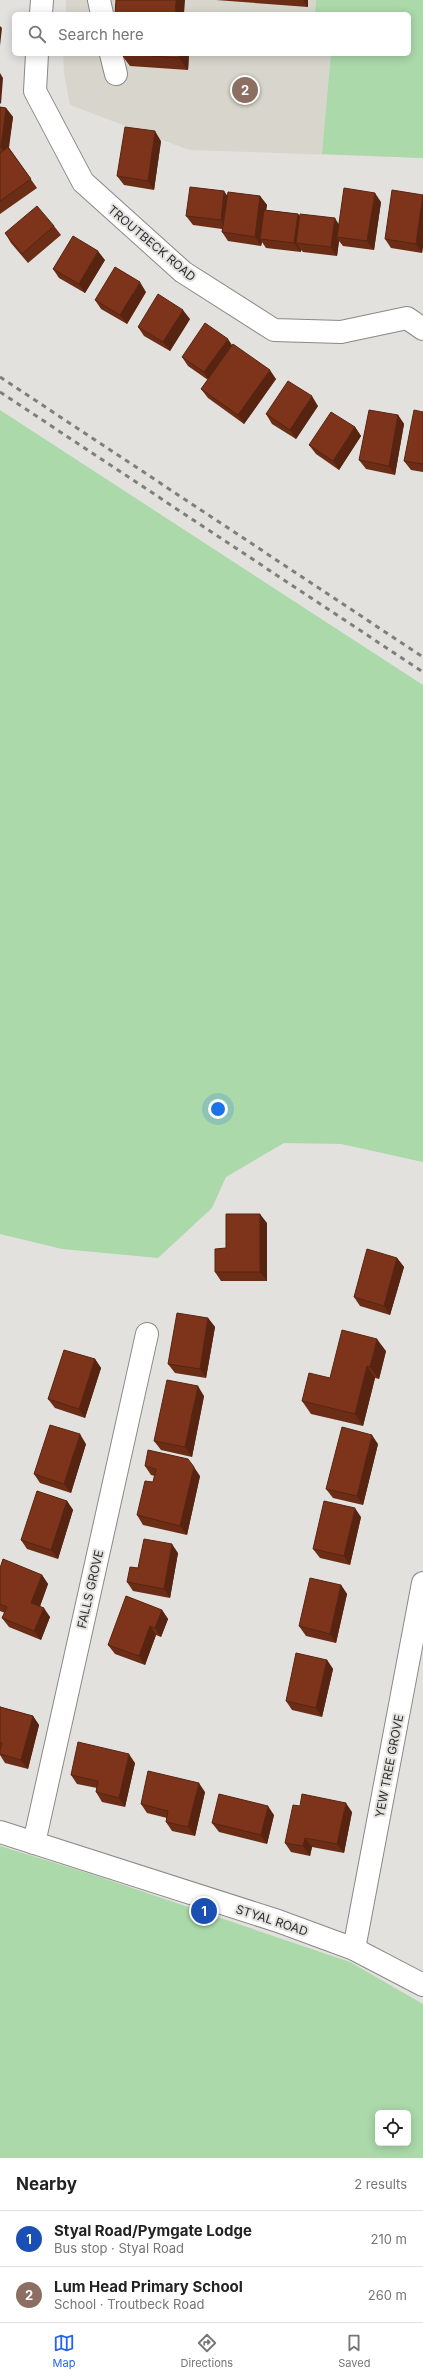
<!DOCTYPE html>
<meta charset="utf-8">
<style>
:root{--surface:#fff;--page:#f6f6f6;--text:#222;--muted:#767676;--line:#e0e0e0;--accent:#2563eb}
body{margin:0;font-family:Inter,sans-serif;background:var(--page);color:var(--text)}
.controls{position:absolute;right:12px;bottom:12px;display:grid;overflow:hidden;border-radius:6px;box-shadow:0 2px 10px #0003}
.controls button{width:36px;height:36px;display:grid;place-items:center;padding:0;border:0;border-bottom:1px solid var(--line);background:var(--surface);color:var(--text);font:20px sans-serif}
.you{position:absolute;left:218px;top:1109px;width:14px;height:14px;margin:-10px;border:3px solid #fff;border-radius:50%;background:#1a73e8;box-shadow:0 0 0 6px #1a73e833}
.badge{display:grid;place-items:center;width:26px;height:26px;border-radius:50%;background:var(--accent);color:#fff;font-size:13px;font-weight:700}
.pin{position:absolute;translate:-50% -50%;border:2px solid #fff;box-shadow:0 1px 4px #0006}
.list{margin:0;padding:0;list-style:none}
h2{display:flex;justify-content:space-between;align-items:center;height:52px;margin:0;padding:0 16px;font-size:17px}
h2 small{font-size:13px;font-weight:400;color:var(--muted)}
.list li{display:grid;grid-template-columns:26px 1fr auto;gap:12px;align-items:center;box-sizing:border-box;height:56px;padding:0 16px;border-top:1px solid var(--line)}
.list b{display:block;font-size:15px;white-space:nowrap}
.list p{margin:0;font-size:13px;white-space:nowrap;color:var(--muted)}
.list em{font-size:13px;font-style:normal;color:var(--muted)}
.icon{flex:none;width:22px;height:22px;fill:none;stroke:currentColor;stroke-width:2;stroke-linecap:round;stroke-linejoin:round}
.map{position:relative;flex:none;width:423px;height:2158px;overflow:hidden}
.search{position:absolute;background:var(--surface);box-shadow:0 2px 10px #0003;left:12px;right:12px;top:12px;height:44px;display:flex;align-items:center;gap:10px;box-sizing:border-box;padding:0 14px;border-radius:6px;color:var(--muted);font-size:15px}
.sheet{height:164px;background:var(--surface)}
nav{display:flex;justify-content:space-around;align-items:center;box-sizing:border-box;height:56px;border-top:1px solid var(--line);background:var(--surface);font-size:11px;color:var(--muted)}
nav a{display:grid;justify-items:center;gap:2px}
nav .on{color:var(--accent)}
.map>svg:first-child{display:block}
.built{fill:#d8d6cc}
.green{fill:#abd9aa;fill-rule:evenodd}
.lines{fill:none;stroke-linecap:round;stroke-linejoin:round}
.minor-casing{stroke:#898986;stroke-width:24}
.major-casing{stroke:#898986;stroke-width:24}
.minor{stroke:#fff;stroke-width:22}
.major{stroke:#fff;stroke-width:22}
.rail{stroke:#7e7e7b;stroke-width:3;stroke-dasharray:5 5;stroke-linecap:butt}
.wall{fill:#6c2d16}
.shaded-wall{fill:#582412}
.building{fill:#7d341a;stroke:#582412}
.labels{text-anchor:middle;dominant-baseline:central;stroke-width:4;stroke-linejoin:round;paint-order:stroke}
.street-label{font-size:12px;fill:#2f2f2d;stroke:#e2e1de}
</style>
<div class="map">
<svg width="423" height="2158" viewBox="0 0 423 2158">
<rect width="100%" height="100%" fill="#e2e1de"/>
<path class="built" d="M66,0H423V158L189,150L70,105L64,74L63,54H409V14H66Z"/>
<path class="green" d="M316,0H423V158L322,154L331,54H409V14H315Z
M0,410L423,685V1162L341,1144L284,1143L226,1177L212,1208L158,1258L62,1249L0,1234Z
M0,1846L94,1875L350,1962L423,2004V2158H0ZM378,2113H408V2143H378Z"/>
<g class="lines">
<defs>
<path id="minor" d="M99,0L102,14
M41,14L42,0
M37,54L35,91L83,182L183,272L274,330L341,332L407,318L423,329
M111,54L116,74
M34,1843L147,1334
M354,1949L423,1583"/>
<path id="major" d="M0,1832L278,1921L354,1949L423,1985"/>
</defs>
<use href="#minor" class="minor-casing"/>
<use href="#major" class="major-casing"/>
<use href="#minor" class="minor"/>
<use href="#major" class="major"/>
<path class="rail" d="M0,377L423,657
M0,392L423,672"/>
</g>
<path class="wall" d="M216,0H308V7Z
M121,54H189L188,70L130,66Z
M0,107L6,108L13,117L9,148L37,188L0,214Z
M161,141L154,190L124,185L117,176Z
M227,195L260,196L267,205L266,210L298,214L300,217L339,224L381,202L374,250L343,246L339,241L337,256L303,252L301,250V252L266,248L262,242L261,246L228,241L222,232V229L193,225L186,216Z
M423,195V246L422,253L391,248L385,239Z
M54,226L61,235L28,263L11,243L5,233Z
M105,260L85,293L59,278L53,269Z
M146,292L127,324L101,309L95,300Z
M190,319L170,351L144,336L138,327Z
M232,345L276,379L244,424L208,398L201,389L208,380L188,366L182,357Z
M318,406L296,439L272,424L266,414Z
M423,412V472L411,470L404,461Z
M398,415L404,424L395,475L366,469L359,460Z
M355,427L361,436L339,470L316,454L309,445Z
M267,1223V1281H221L215,1272L226,1248Z
M397,1258L404,1267L390,1315L360,1306L354,1297Z
M208,1318L215,1327L206,1378L175,1373L168,1364Z
M386,1351L379,1379L375,1378L363,1426L311,1414L302,1401L330,1378Z
M95,1359L101,1368L85,1418L55,1408L48,1399Z
M204,1396L192,1457L161,1450L154,1441Z
M86,1444L71,1493L40,1483L34,1474Z
M378,1444L363,1505L333,1498L326,1489Z
M145,1466L200,1476L187,1535L143,1525L137,1515L153,1482L155,1476L151,1475Z
M67,1501L73,1510L58,1559L27,1549L21,1540Z
M361,1517L350,1565L320,1558L313,1549Z
M178,1553L170,1598L133,1591L127,1582L138,1568Z
M0,1568L42,1575L48,1584L40,1606L50,1617L41,1640L9,1627L2,1618L5,1613L0,1611Z
M341,1585L347,1594L336,1643L306,1636L299,1626Z
M162,1610L168,1619L161,1637L156,1635L145,1665L115,1654L108,1645Z
M327,1660L333,1669L322,1717L292,1710L286,1701Z
M0,1706L1,1707L33,1716L39,1725L28,1769L5,1763L0,1755Z
M135,1763L125,1807L102,1802L96,1792L97,1788L77,1784L71,1775Z
M205,1792L195,1836L172,1831L166,1822L167,1818L147,1813L141,1804Z
M300,1806L352,1812L344,1853L312,1847L310,1856L291,1852L285,1843Z
M274,1815L267,1844L219,1832L212,1823Z"/>
<path class="shaded-wall" d="M176,0H185L184,14H175Z
M303,0H308V7Z
M0,26L2,28L0,46Z
M180,54H189L188,70L179,58Z
M0,73L3,78L1,104L0,103Z
M6,108L13,117L7,156L1,147Z
M155,131L161,141L154,190L148,181Z
M224,191L231,201L227,229L221,220Z
M375,193L381,202L374,250L367,241Z
M423,195V246L422,253L416,244Z
M260,196L267,205L262,239H260L262,242L261,246L255,237Z
M298,214L304,223L296,243L301,250V252L294,243Z
M335,218L341,228L337,237L339,241L337,256L331,247Z
M98,251L105,260L85,293L79,284Z
M140,282L146,292L127,324L120,315Z
M183,310L190,319L170,351L163,342Z
M228,339L234,348L210,381L204,372Z
M270,370L276,379L244,424L238,415Z
M312,396L318,406L296,439L290,430Z
M398,415L404,424L395,475L389,466Z
M355,427L361,436L339,470L333,461Z
M260,1214L267,1223V1281L260,1272Z
M397,1258L404,1267L390,1315L384,1306Z
M208,1318L215,1327L206,1378L200,1369Z
M377,1339L386,1351L379,1379L370,1367Z
M95,1359L101,1368L85,1418L79,1409Z
M367,1366L375,1378L363,1426L355,1414Z
M198,1386L204,1396L192,1457L185,1447Z
M80,1434L86,1444L71,1493L64,1484Z
M372,1435L378,1444L363,1505L357,1496Z
M194,1467L200,1476L187,1535L180,1526Z
M67,1501L73,1510L58,1559L51,1550Z
M355,1508L361,1517L350,1565L344,1556Z
M172,1544L178,1553L170,1598L164,1589Z
M42,1575L48,1584L38,1612L31,1603Z
M341,1585L347,1594L336,1643L330,1634Z
M44,1608L50,1617L41,1640L34,1631Z
M162,1610L168,1619L161,1637L155,1628Z
M150,1626L156,1635L145,1665L139,1656Z
M327,1660L333,1669L322,1717L316,1708Z
M33,1716L39,1725L28,1769L21,1760Z
M129,1754L135,1763L125,1807L119,1798Z
M199,1783L205,1792L195,1836L188,1827Z
M346,1803L352,1812L344,1853L337,1844Z
M268,1806L274,1815L267,1844L261,1835Z
M305,1838L312,1847L310,1856L303,1846Z"/>
<path class="building" d="M116,0H176L175,14H115Z
M127,54H180L179,58Z
M0,107L6,108L1,147H0Z
M125,127L155,131L148,181L117,176Z
M8,147L31,179L0,201V153Z
M190,187L224,191L221,220L186,216Z
M344,188L375,193L367,241L337,237Z
M392,190L423,195L416,244L385,239Z
M228,192L260,196L255,237L222,232Z
M37,206L54,226L22,254L5,233Z
M264,210L298,214L294,243L260,239Z
M300,214L335,218L331,247L296,243Z
M73,236L98,251L79,284L53,269Z
M115,267L140,282L120,315L95,300Z
M158,294L183,310L163,342L138,327Z
M205,323L228,339L204,372L182,357Z
M233,344L270,370L238,415L201,389Z
M288,381L312,396L290,430L266,414Z
M369,410L398,415L389,466L359,460Z
M414,410L423,412V464L404,461Z
M331,412L355,427L333,461L309,445Z
M226,1214H260V1272H215V1249L226,1248Z
M367,1249L397,1258L384,1306L354,1297Z
M177,1313L208,1318L200,1369L168,1364Z
M342,1330L377,1339L370,1367L367,1366L355,1414L302,1401L309,1373L330,1378Z
M64,1350L95,1359L79,1409L48,1399Z
M167,1380L198,1386L185,1447L154,1441Z
M50,1425L80,1434L64,1484L34,1474Z
M342,1427L372,1435L357,1496L326,1489Z
M148,1450L188,1459L194,1467L180,1526L137,1515L145,1481L153,1482L156,1469L145,1466Z
M37,1491L67,1501L51,1550L21,1540Z
M324,1501L355,1508L344,1556L313,1549Z
M144,1539L172,1544L164,1589L127,1582L130,1567L138,1568Z
M3,1559L42,1575L31,1603L44,1608L34,1631L2,1618L7,1607L0,1604V1568Z
M310,1578L341,1585L330,1634L299,1626Z
M126,1596L162,1610L155,1628L150,1626L139,1656L108,1645Z
M296,1653L327,1660L316,1708L286,1701Z
M0,1707L33,1716L21,1760L0,1754V1750L2,1743H0Z
M78,1742L129,1754L119,1798L96,1792L98,1781L71,1775Z
M148,1771L199,1783L188,1827L166,1822L168,1811L141,1804Z
M219,1794L268,1806L261,1835L212,1823Z
M302,1794L346,1803L337,1844L305,1838L303,1846L285,1843L293,1805L300,1806Z"/>
<g class="labels">
<g class="street-label">
<text transform="translate(152 243) rotate(40)">TROUTBECK ROAD</text>
<text transform="translate(90 1589) rotate(-77)">FALLS GROVE</text>
<text transform="translate(389 1766) rotate(-79)">YEW TREE GROVE</text>
<text transform="translate(272 1920) rotate(18)">STYAL ROAD</text>
</g>
</g>
</svg>
<div class="controls">
<button><svg class="icon" aria-label="locate" viewBox="0 0 24 24"><circle cx="12" cy="12" r="6"/><path d="M12 2v4M12 18v4M2 12h4M18 12h4"/></svg></button>
</div>
<div class="you"></div>
<div class="pin badge" style="left:204px;top:1911px;background:#1a4fb4">1</div>
<div class="pin badge" style="left:245px;top:90px;background:#8d6e63">2</div>
<div class="search"><svg class="icon" aria-label="search" viewBox="0 0 24 24"><circle cx="10" cy="10" r="6"/><path d="M15 15l6 6"/></svg>Search here</div>
</div>
<section class="sheet">
<h2>Nearby<small>2 results</small></h2>
<ul class="list">
<li><span class="badge" style="background:#1a4fb4">1</span><div><b>Styal Road/Pymgate Lodge</b><p>Bus stop · Styal Road</p></div><em>210 m</em></li>
<li><span class="badge" style="background:#8d6e63">2</span><div><b>Lum Head Primary School</b><p>School · Troutbeck Road</p></div><em>260 m</em></li>
</ul>
</section>
<nav>
<a class="on"><svg class="icon" aria-label="map" viewBox="0 0 24 24"><path d="M3 6l6-2 6 2 6-2v14l-6 2-6-2-6 2zM9 4v14M15 6v14"/></svg>Map</a>
<a><svg class="icon" aria-label="directions" viewBox="0 0 24 24"><path d="M12 3l9 9-9 9-9-9zM9 14v-3h6M13 9l2 2-2 2"/></svg>Directions</a>
<a><svg class="icon" aria-label="saved" viewBox="0 0 24 24"><path d="M7 4h10v16l-5-4-5 4z"/></svg>Saved</a>
</nav>
